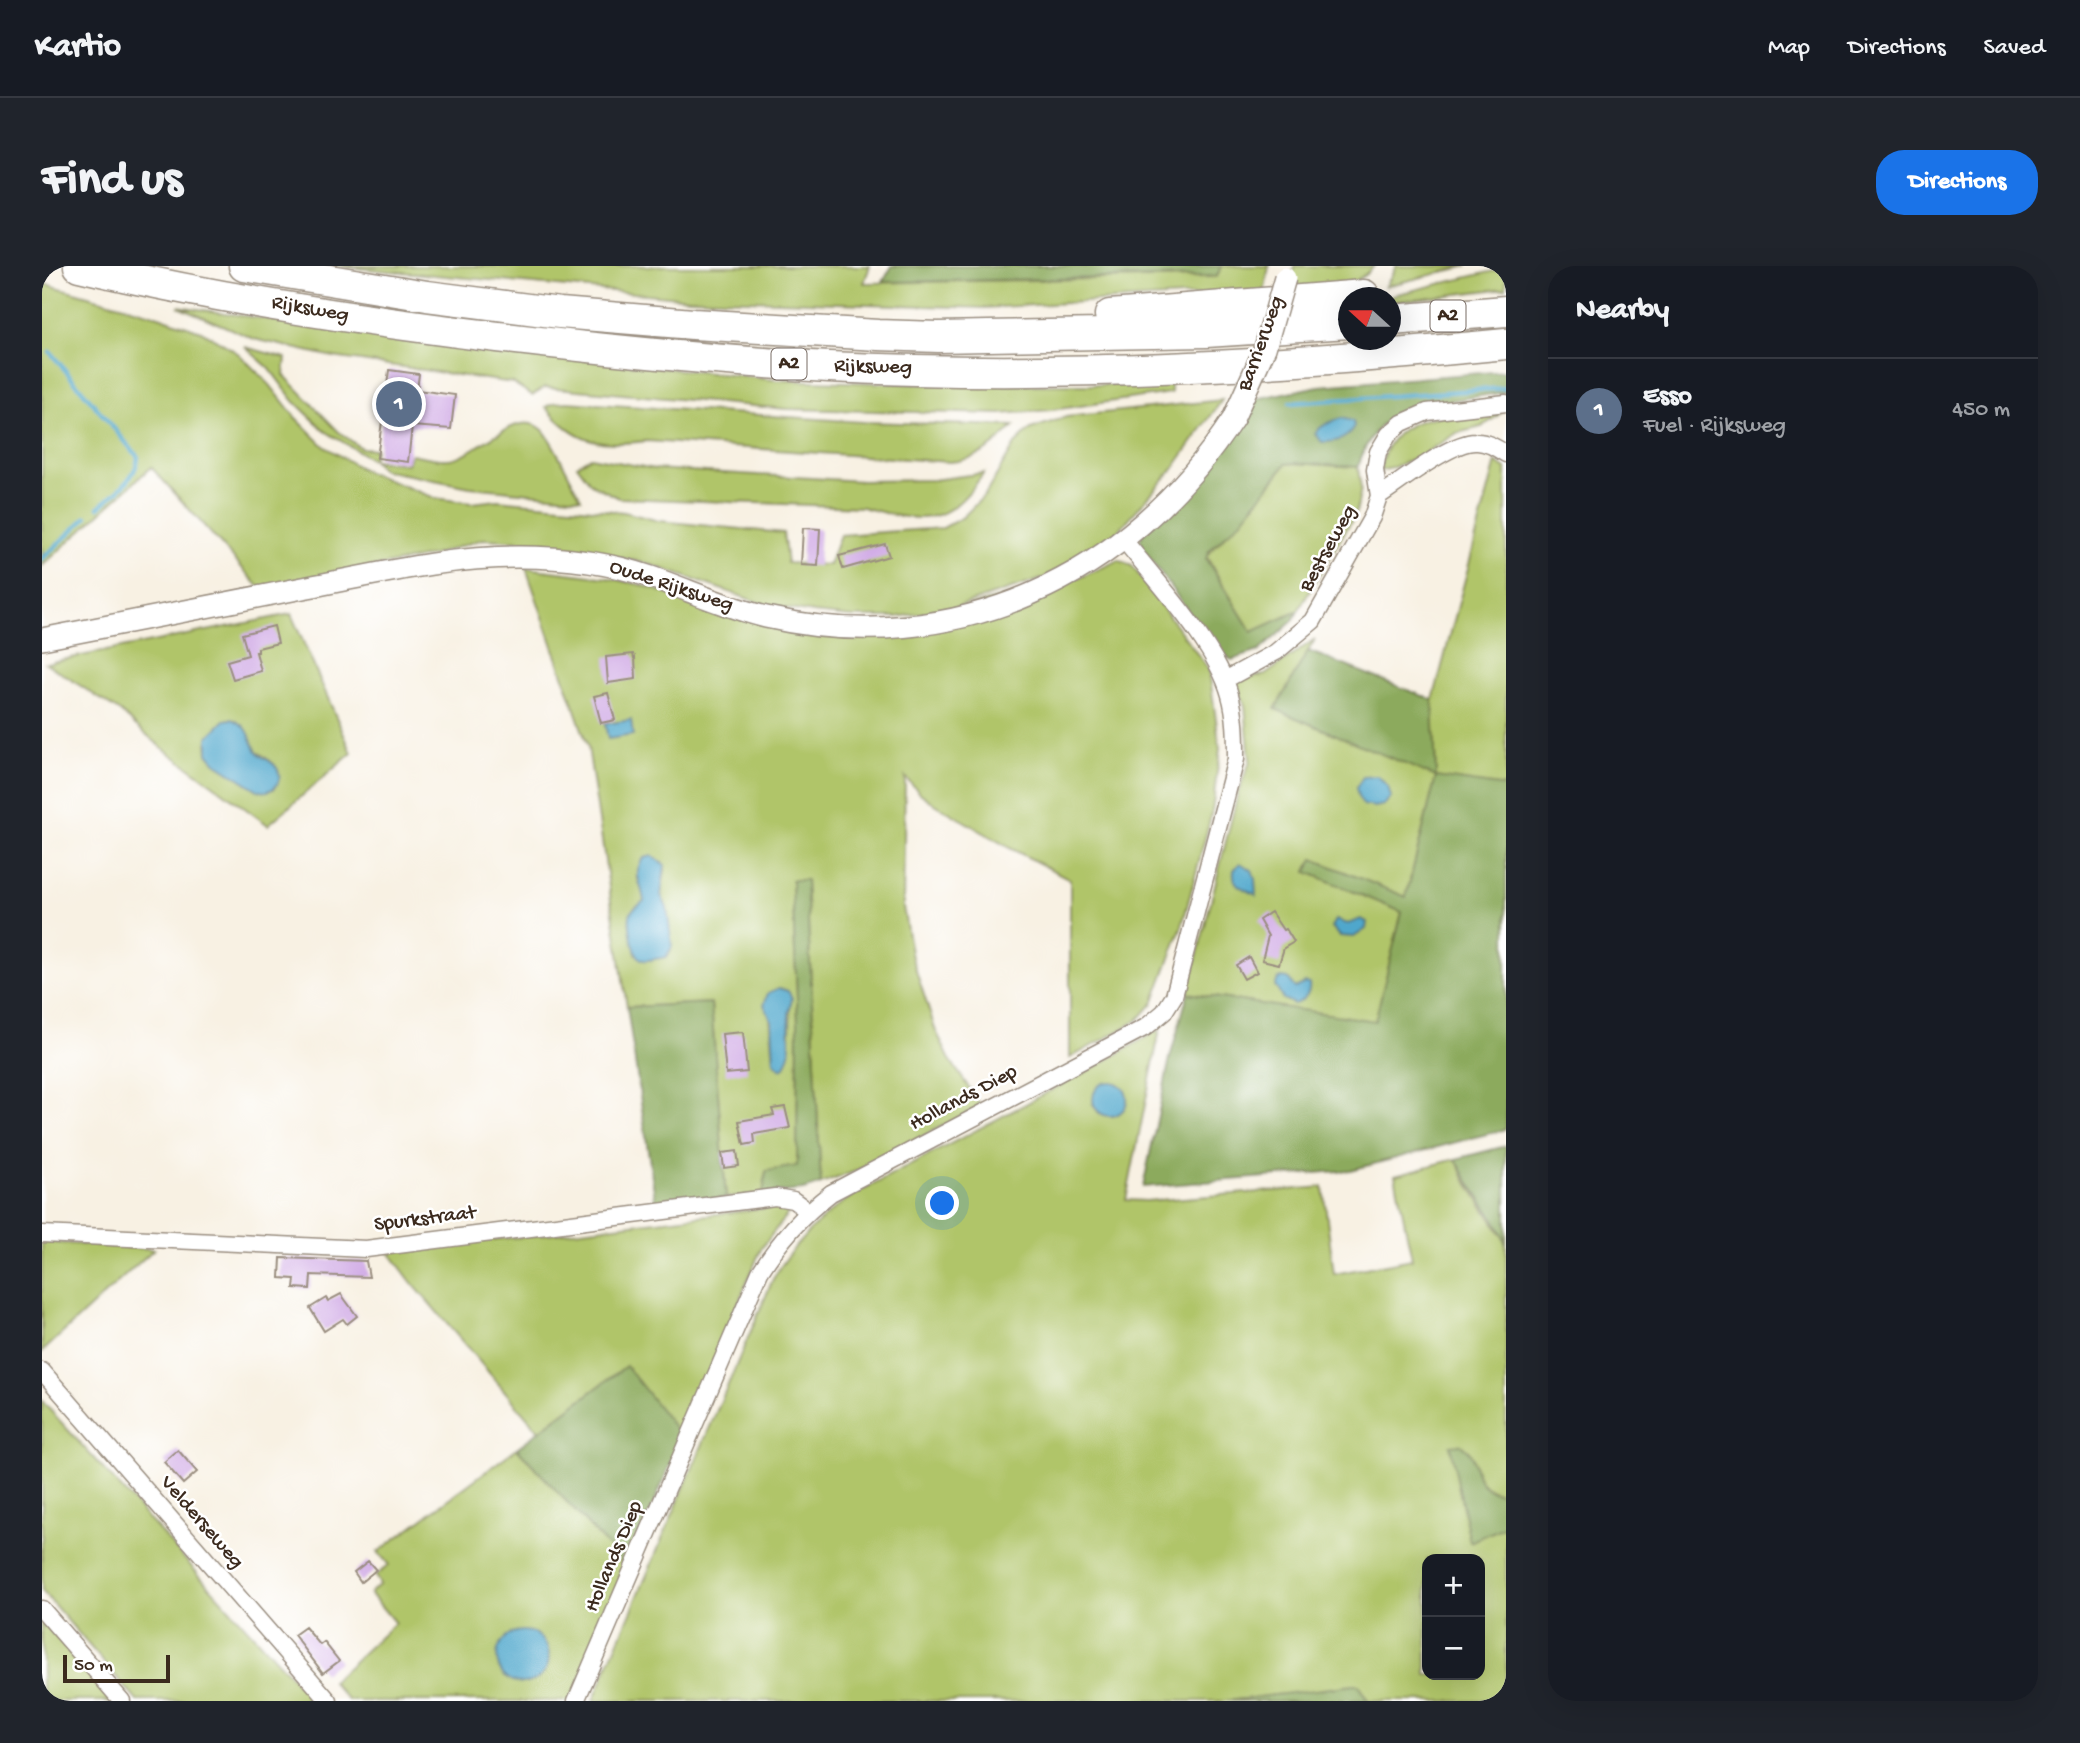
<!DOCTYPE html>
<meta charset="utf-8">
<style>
:root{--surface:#171b24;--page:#20242c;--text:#f1f3f6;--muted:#9ea1a6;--line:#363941;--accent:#1a73e8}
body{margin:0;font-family:"Gochi Hand",sans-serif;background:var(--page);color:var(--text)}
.controls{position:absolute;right:21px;bottom:21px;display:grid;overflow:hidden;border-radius:14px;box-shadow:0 7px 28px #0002}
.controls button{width:63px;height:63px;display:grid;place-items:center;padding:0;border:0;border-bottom:2px solid var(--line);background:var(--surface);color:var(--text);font:35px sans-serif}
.compass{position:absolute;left:1296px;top:21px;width:63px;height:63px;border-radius:50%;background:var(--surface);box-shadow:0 7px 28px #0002;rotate:291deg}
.scale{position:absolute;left:21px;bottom:18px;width:107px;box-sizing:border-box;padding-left:7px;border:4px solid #3b2a1e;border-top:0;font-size:19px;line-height:24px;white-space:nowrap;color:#3b2a1e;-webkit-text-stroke:5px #fff;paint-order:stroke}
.you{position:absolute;left:901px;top:938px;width:24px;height:24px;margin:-18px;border:5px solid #fff;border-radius:50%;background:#1a73e8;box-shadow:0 0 0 10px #1a73e833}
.badge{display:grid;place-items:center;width:46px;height:46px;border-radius:50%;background:var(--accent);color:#fff;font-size:23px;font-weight:700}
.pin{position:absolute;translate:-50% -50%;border:4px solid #fff;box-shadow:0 2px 7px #0006}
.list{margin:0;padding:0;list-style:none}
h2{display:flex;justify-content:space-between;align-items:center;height:91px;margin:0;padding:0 28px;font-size:30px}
h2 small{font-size:23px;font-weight:400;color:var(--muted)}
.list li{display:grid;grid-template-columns:46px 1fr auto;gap:21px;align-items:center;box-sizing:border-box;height:105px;padding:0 28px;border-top:2px solid var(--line)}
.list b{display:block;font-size:26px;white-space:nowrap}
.list p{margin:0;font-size:23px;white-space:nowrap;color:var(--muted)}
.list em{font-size:23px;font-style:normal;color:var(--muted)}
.map{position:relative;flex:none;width:1464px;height:1435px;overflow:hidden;border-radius:28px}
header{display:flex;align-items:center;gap:42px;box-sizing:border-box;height:98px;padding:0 35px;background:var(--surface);border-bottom:2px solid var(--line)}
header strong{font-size:33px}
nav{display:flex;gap:38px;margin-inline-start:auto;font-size:24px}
.intro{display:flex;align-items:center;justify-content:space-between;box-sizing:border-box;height:168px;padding:0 42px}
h1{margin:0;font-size:49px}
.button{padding:18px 32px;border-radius:28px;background:var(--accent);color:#fff;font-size:24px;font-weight:700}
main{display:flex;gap:42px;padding:0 42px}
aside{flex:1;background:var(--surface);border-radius:28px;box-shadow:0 7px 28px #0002}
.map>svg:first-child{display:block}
.green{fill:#b0c569;stroke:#767844;stroke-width:2;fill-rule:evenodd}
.forest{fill:#8caa5d;stroke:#646a3e;stroke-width:2}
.water{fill:#4fa7cc;stroke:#456875;stroke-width:2}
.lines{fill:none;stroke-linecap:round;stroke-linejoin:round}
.stream{stroke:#4fa7cc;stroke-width:4.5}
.building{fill:#d2ade6}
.minor-casing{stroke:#9a8e80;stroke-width:19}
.tertiary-casing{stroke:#9a8e80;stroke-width:24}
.motorway-casing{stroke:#9a8e80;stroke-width:33}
.minor{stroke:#fff;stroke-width:16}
.tertiary{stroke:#fff;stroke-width:21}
.motorway{stroke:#fff;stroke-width:30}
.tertiary-bridge-casing{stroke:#9a8e80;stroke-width:24;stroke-linecap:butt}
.tertiary-bridge{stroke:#fff;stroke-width:21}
.labels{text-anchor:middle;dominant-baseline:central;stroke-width:5;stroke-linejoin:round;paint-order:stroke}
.shield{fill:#fff;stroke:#766a62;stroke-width:2}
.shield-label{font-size:19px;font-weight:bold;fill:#3b2a1e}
.street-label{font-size:21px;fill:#3b2a1e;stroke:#fff}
</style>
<header>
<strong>Kartio</strong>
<nav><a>Map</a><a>Directions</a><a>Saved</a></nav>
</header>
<div class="intro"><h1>Find us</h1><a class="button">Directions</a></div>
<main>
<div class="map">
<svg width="1464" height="1435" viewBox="0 0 1464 1435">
<rect width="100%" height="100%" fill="#fff"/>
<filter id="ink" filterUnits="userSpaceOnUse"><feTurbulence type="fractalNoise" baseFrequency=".0143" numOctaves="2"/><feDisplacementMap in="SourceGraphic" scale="14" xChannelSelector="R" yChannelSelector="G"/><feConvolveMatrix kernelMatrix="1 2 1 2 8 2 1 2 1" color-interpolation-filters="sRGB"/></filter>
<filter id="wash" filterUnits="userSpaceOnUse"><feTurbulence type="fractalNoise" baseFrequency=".00686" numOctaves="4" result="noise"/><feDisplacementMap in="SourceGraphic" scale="28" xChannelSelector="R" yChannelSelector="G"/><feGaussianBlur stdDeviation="1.57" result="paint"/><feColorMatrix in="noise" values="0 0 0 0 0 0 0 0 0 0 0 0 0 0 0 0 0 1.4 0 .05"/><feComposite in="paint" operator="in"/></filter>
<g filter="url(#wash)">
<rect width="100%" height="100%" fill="#f8f1e3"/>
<path class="green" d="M291,0H828L822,17L1175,11L1179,0H1227L1222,28L1141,30L942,42L648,32Z
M1252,0H1332C1310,26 1278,25 1247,29Z
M1354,0H1426L1344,20Z
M1464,2V22L1349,36V32L1343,31Z
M0,17L117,50L159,65L179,76L197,88L228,119L254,152L282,180L323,205L393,232L429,237L456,234L582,246L617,255L741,267L745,297L787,299L798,269L901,262L921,251L943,229L973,178L989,163L1024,151L1180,134L1132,202L1069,273L1000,313L908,343L855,351H809L771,347L724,339L604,297L497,276L441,273L391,289L220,324L109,201L0,300Z
M136,40L365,74L734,114L909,119H1129V127L1010,144L958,148L745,143L503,121L490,129L471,117L291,91L212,73Z
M203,81L244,92L242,109L297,166L319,182L333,183L330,194L365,198L369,188C380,190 395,194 407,193C435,190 475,140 501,164C510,173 531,218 539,232L428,221L341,204L330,194L283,165L252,135L227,102Z
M525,136L821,156L972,160C953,180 936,194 908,196L605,175C559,180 535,178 504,141L512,137Z
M1459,147L1440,161L1415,167L1381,188L1350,202L1338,205C1346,143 1411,148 1459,147Z
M548,191L613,203L820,215L891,214L942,207C903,263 879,257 820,241L577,232L549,218L535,199Z
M1454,196L1464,203V521L1394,511L1364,631L1271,593L1265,606L1360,646L1333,756L1146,727L1196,527L1208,495L1203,440L1192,413L1223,409L1273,373L1234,443L1394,510L1391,434Z
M1252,197L1316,201L1319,223L1314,247L1256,345L1210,367L1164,290L1214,237L1244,198Z
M1077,294L1090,300L1167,404L1178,482L1170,546L1140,660L1111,737L1096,754L1028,792V613L966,581L893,538L878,527L863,511L861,641L870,692L893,763L907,792L939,840L814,905L779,918L764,614H750L756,757L755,900L721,928L684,932L669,737L585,741L546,481L484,302L566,312L600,319L636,331L817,368L1037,312ZM623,604L619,629L625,642L629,685L624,691L594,688L588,650L592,642L601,637L603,632L595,610ZM737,722L746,725C750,739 749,787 743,801L732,796L726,727Z
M249,348L310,487L226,559L118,480L78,446L4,397ZM186,453L194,454L215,485L232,498L237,513L232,523L216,524L175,498L166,487L165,476Z
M1118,763L1084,934L1104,935L1281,921L1292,1008L1370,993L1353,909L1414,893L1424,914L1461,971L1464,979V1227C1438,1226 1434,1208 1427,1186L1428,1275L1464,1260V1435H1326L1316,1419L1185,1435H551L731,1013C751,978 777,952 810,930L1057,799ZM1085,834L1081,844L1072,850L1057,847L1051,838ZM1385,1293H1438V1409H1385Z
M734,941L749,943L719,983L640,1171L584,1101L497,1165L370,1017L344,982L480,971Z
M0,976L97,982L112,983L0,1086Z
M0,1135L271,1435H95L0,1325Z
M475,1182L585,1301L529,1435H307L290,1416L353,1357L328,1327L338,1318L333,1310L347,1299L336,1286ZM477,1366L505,1383L506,1396L501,1408L484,1417L457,1401C452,1384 460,1370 477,1366Z
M0,1355L71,1435H0Z"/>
<path class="forest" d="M850,0H1179L1175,10L841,16Z
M1463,105L1464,126L1368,141C1339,153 1325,171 1316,201L1252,197L1244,198L1200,254L1167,285L1164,293L1210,366L1256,345L1251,355L1217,385L1190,394L1175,385L1101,283L1098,273L1100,269L1197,158L1213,133L1277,120Z
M1266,385L1391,434L1394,511L1464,521V863L1309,904L1101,921L1128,792L1146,727L1333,755L1360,646L1265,606L1271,593L1364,631L1394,511L1233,443Z
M750,614H764L779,918L761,924L721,928L724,905L755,900L756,757Z
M669,737L684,932L614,939L585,741Z
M1464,880V979C1454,948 1428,923 1414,893Z
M584,1100L640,1171L585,1301L475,1182Z
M1417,1178C1442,1187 1422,1226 1464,1227V1260L1428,1276L1408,1179Z
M1316,1419L1326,1435H1185L1311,1419Z"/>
<path class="water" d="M1299,152L1311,155L1312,161C1305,174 1294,176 1280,176L1273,167C1279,159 1289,156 1299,152Z
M190,453C211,461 206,474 217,488C222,493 231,495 235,502C243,516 229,530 216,524L175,498L166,487V471L183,454Z
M589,454L591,469L566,473L563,458Z
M1336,510L1346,521L1349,531L1342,539L1333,541L1321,539L1316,531L1314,522L1321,511Z
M610,590L623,599L619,629L625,642L630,681L624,691C617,692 608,695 601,694C591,691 585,654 589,646C592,641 598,638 602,635C600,618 589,607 602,592Z
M1198,597L1210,604L1213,613L1214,629C1202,621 1190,622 1192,604Z
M1319,653L1325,656L1324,663L1312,671L1298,670L1290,661L1294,654L1306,658Z
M1240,712L1246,713L1253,722L1263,717L1267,718C1269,727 1260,736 1252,738L1241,733L1233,720L1236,713Z
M737,722L746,725L750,732L747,748L748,788L743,801L739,803L732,796L730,755L722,739L726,727Z
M1051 833a17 17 0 1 1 34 0a17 17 0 1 1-34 0Z
M455 1391a26 26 0 1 1 52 0a26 26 0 1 1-52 0Z"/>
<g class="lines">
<path class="stream" d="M8,86L96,191C95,212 72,228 57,241
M1248,137L1464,122
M0,293L45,251"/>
</g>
<g id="blocks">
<path class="building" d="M347,104L377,108L375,124L413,129L409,163L370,160L366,196L335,192Z
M761,262L778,263L776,300L759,299Z
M843,278L847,290L801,303L797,290Z
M232,360L236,377L216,382V386H214L219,405L191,413L185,395L206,389L200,368Z
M591,388L592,392L593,391L594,413L566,417L564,391Z
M566,427L573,454L559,457L552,430Z
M1229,646L1241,664L1244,663L1252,676L1242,682L1237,698L1220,694L1226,670L1217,654Z
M1207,691L1215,706L1202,713L1194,699Z
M701,766L705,806L684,808L680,768Z
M743,841L748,862L712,868L713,877L702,879L697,855L732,849L730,843Z
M695,885L697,900L682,902L680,887Z
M239,992L324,995L327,1011L269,1009L268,1023L252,1022L253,1013L238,1012Z
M299,1028L315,1050L305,1058L301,1053L282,1065L268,1042L284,1032L286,1035Z
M136,1184L155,1206L141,1218L122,1196Z
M326,1295L334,1304L319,1316L312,1306Z
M263,1361L278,1379L282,1376L297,1395L281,1407L252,1369Z"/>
</g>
</g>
<g filter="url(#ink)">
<use href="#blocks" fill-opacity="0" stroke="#9a8e80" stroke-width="2"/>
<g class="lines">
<defs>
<path id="minor" d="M1337,230C1360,215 1409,176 1433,176C1444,175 1455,182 1464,188
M1183,414L1234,386L1271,355L1330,251L1337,230L1333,204L1336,186L1347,168L1360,157L1385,146L1464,137
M0,968L324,983L733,931L751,934L766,945
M0,1105L287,1435
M0,1343L80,1435
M534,1435L718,1006C738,974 759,950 789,927L1104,761L1122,746L1132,730L1194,493C1194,471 1194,450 1188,429C1175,380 1114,315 1082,274"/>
<path id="tertiary" d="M0,373C89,356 177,338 266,321C335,308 404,291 476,291C520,291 566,296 609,311C647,324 685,342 724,351C913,394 1087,312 1191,153"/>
<path id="motorway" d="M37,0C175,33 316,54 456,71C566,84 676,95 787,101C1013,112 1239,100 1464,78
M202,0L385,30L518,47L651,58L836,69L896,71L1164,66L1307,57
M1068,49L1322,29
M1349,54L1464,45"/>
</defs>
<use href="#minor" class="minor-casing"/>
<use href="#tertiary" class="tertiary-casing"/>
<use href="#motorway" class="motorway-casing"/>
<use href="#minor" class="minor"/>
<use href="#tertiary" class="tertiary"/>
<use href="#motorway" class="motorway"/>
<defs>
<path id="tertiary-bridge" d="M1191,153L1223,82L1243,12"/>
</defs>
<use href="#tertiary-bridge" class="tertiary-bridge-casing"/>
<use href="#tertiary-bridge" class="tertiary-bridge"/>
</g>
</g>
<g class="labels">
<g class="shield">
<rect x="1388.5" y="34.5" width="35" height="31" rx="5"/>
<rect x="729.5" y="82.5" width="35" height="31" rx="5"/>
</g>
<g class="shield-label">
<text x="1406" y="50">A2</text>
<text x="747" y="98">A2</text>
</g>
<g class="street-label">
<text transform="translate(268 44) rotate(10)">Rijksweg</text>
<text transform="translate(1220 78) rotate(-70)">Barrierweg</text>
<text transform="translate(831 102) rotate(1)">Rijksweg</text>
<text transform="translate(1287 283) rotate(-61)">Bestseweg</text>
<text transform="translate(629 321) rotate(18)">Oude Rijksweg</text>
<text transform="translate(922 833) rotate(-28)">Hollands Diep</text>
<text transform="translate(383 954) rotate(-7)">Spurkstraat</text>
<text transform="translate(159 1257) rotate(49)">Velderseweg</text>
<text transform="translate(573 1291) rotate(-67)">Hollands Diep</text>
</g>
</g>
</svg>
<div class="controls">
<button>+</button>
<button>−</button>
</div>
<svg class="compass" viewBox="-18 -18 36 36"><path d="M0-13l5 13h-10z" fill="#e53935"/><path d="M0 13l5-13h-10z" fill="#9ea1a6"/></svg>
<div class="scale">50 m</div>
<div class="you"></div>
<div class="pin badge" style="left:357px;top:138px;background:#5c6f8a">1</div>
</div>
<aside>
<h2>Nearby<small></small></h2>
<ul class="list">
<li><span class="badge" style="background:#5c6f8a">1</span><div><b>Esso</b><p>Fuel · Rijksweg</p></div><em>450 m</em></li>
</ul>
</aside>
</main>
